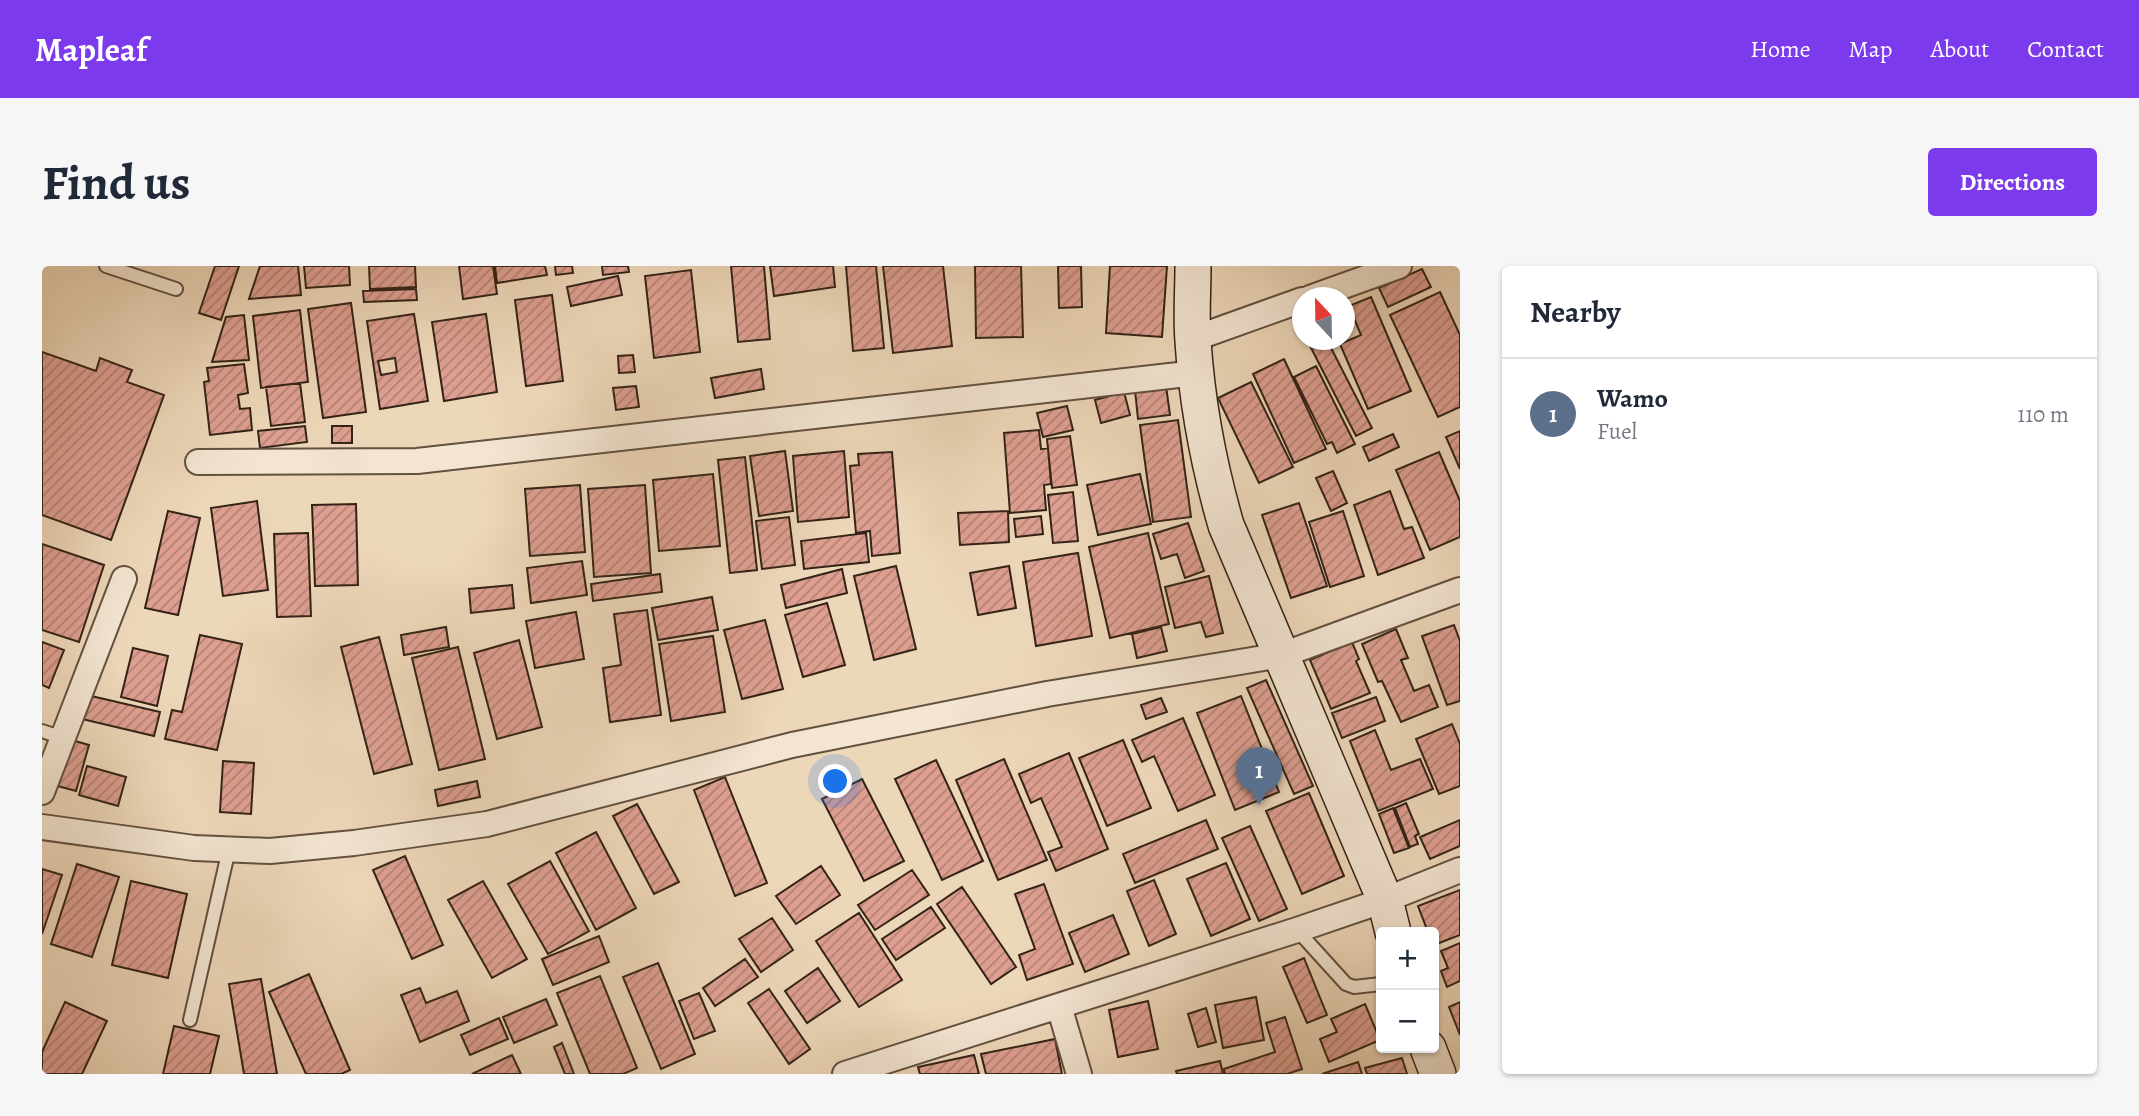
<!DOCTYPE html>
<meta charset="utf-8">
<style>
:root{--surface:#fff;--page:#f6f6f7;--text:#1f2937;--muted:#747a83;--line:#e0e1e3;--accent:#7c3aed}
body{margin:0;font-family:Alegreya,serif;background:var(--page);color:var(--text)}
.controls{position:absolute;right:21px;bottom:21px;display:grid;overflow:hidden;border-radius:7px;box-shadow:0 2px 5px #0004}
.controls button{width:63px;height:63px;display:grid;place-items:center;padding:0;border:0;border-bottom:2px solid var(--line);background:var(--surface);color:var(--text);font:35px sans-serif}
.compass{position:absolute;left:1250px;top:21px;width:63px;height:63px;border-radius:50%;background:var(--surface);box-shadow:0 2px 5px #0004;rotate:338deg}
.you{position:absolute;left:794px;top:516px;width:24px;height:24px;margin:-18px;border:5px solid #fff;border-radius:50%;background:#1a73e8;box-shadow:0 0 0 10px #1a73e833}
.badge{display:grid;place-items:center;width:46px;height:46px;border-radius:50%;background:var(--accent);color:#fff;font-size:23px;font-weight:700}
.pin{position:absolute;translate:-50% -58px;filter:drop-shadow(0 2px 4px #0008)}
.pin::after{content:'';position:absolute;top:37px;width:24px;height:21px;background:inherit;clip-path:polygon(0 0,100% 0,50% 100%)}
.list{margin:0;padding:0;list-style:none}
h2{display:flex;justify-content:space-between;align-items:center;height:91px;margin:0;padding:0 28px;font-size:30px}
h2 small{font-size:23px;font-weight:400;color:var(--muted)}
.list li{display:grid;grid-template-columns:46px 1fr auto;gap:21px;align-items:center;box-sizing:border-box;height:112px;padding:0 28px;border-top:2px solid var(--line)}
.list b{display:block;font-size:26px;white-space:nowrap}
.list p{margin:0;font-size:23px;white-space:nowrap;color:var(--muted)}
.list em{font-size:23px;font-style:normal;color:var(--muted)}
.map{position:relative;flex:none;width:1418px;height:808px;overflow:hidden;border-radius:7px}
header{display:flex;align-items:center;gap:42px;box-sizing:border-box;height:98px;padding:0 35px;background:var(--accent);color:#fff}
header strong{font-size:33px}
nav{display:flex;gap:38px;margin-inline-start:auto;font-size:24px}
.intro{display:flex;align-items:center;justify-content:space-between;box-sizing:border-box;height:168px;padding:0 42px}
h1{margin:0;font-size:49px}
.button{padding:18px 32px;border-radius:7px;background:var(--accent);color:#fff;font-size:24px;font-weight:700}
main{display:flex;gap:42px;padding:0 42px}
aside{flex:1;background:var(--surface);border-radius:7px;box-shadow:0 2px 5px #0004}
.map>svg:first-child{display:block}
.building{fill:url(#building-hatch);stroke:#332317;stroke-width:2;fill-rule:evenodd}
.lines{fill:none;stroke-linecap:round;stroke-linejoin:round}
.lane-casing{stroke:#625040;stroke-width:16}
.street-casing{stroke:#625040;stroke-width:28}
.secondary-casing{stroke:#332317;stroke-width:38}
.lane{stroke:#f3e5d2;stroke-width:12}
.street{stroke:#f3e5d2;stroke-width:24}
.secondary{stroke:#f3e5d2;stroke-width:35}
</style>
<header>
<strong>Mapleaf</strong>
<nav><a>Home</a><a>Map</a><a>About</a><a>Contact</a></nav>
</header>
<div class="intro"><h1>Find us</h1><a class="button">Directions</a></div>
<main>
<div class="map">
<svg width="1418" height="808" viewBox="0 0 1418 808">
<defs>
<pattern id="building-hatch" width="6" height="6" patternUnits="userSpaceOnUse" patternTransform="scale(1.75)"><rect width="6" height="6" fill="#de9f91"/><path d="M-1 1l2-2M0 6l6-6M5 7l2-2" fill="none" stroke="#b58175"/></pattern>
</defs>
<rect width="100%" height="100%" fill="#edd7b9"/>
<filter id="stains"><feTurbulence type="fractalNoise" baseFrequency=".00286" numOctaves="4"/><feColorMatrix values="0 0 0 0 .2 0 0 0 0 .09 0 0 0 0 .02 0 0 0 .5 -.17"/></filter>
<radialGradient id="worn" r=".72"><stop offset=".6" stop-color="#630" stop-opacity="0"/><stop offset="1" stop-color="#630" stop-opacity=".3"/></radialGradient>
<path class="building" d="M173,0H197L179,54L157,47Z
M218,0H256L259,29L207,33Z
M262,0H307L308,19L264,22Z
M327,0H373L374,21L328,23Z
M417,0H451L455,28L421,33Z
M453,0H503L505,9L455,17Z
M513,0H530L531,7L514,9Z
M560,0H586L587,6L561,9Z
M689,0H722L728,73L696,76Z
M728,0H791L793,21L732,30Z
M804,0H834L842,82L811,85Z
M841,0H901L910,80L851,87Z
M933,0H979L981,71L934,72Z
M1016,0H1039L1040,41L1017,42Z
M1068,0H1125L1120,71L1064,67Z
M1380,3L1389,21L1346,41L1337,22Z
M649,4L658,86L612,92L603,10Z
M576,10L580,29L529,40L525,21Z
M374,23L375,34L322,36L321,25Z
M1398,26L1418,69V141L1396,151L1348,49Z
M510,29L521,115L484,120L473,34Z
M1329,31L1369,125L1326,143L1298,78L1319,69L1307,40Z
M309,37L324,146L281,152L266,43Z
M258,44L266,116L219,122L211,50Z
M372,48L386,135L338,143L325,55ZM353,92L355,106L339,109L336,95Z
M444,48L455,126L402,135L390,56Z
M202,49L207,94L170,96L184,51Z
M1265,74H1285L1330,162L1314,170Z
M0,86L54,105L58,92L90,104L85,116L122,129L69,274L0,249Z
M591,89L593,106L577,107L576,90Z
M1242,93L1284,183L1252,197L1211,108Z
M202,98L206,127L196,129L198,143L208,142L210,164L168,169L162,116L167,115L165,102Z
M1274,100L1313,178L1295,187L1290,176L1285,178L1252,111Z
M719,103L722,123L673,132L669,112Z
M1209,116L1251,201L1217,217L1176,132Z
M258,117L263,156L229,160L224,121Z
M594,120L597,141L574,144L571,122Z
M1124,120L1128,149L1096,153L1093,124Z
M1082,126L1088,149L1059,157L1053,134Z
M1025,140L1031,164L1001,171L995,147Z
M1136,154L1149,251L1111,256L1098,159Z
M263,160L265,176L218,182L216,165Z
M290,160H310V177H290Z
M997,164L999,183L1006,182L1009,218L1002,219L1004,244L968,247L962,167Z
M1418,165V203L1404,171Z
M1351,168L1357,181L1327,195L1321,181Z
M1028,170L1035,219L1010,222L1005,173Z
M743,185L751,245L717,250L708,190Z
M802,185L807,251L756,256L751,190Z
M850,186L858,287L830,290L828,265L814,267L808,200L817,199L816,188Z
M1397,186L1418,235V271L1388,284L1354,204Z
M703,191L715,304L688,307L676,194Z
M1291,205L1305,237L1289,245L1274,212Z
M671,208L678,280L617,285L611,214Z
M1098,208L1109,258L1056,269L1045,219Z
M538,219L543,286L488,290L483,223Z
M603,219L609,307L552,311L546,223Z
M1348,225L1362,263L1370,261L1382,292L1336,309L1312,239Z
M1031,226L1036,275L1011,277L1006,229Z
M215,235L226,324L181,330L169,242Z
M1257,237L1285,320L1249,332L1220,249Z
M314,238L316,319L273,320L270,239Z
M126,245L158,252L136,349L103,342Z
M966,245L967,276L918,279L916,247Z
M1301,245L1322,310L1288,321L1267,256Z
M999,250L1001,268L974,271L972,253Z
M747,251L753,299L720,303L714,255Z
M1146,257L1162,305L1143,312L1135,288L1119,293L1111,268Z
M266,267L269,350L235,351L232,268Z
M824,267L827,296L762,303L759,275Z
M1106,267L1127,358L1068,372L1047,281Z
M0,278L62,299L37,376L0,364Z
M1036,287L1050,370L994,380L981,296Z
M540,295L545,329L489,337L485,302Z
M854,300L874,383L832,394L812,310Z
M967,300L974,342L936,349L928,307Z
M800,303L805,327L744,342L739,319Z
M618,308L620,326L551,335L549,318Z
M1167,310L1181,367L1164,371L1159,356L1133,362L1123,321Z
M470,319L472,342L429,347L427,323Z
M670,331L676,364L616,374L610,342Z
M785,337L803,399L761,411L743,349Z
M605,344L619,449L568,456L561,402L579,399L572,348Z
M534,346L542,393L493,402L484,355Z
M723,354L741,423L700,433L682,364Z
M1412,359L1418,375V435L1405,439L1380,370Z
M404,361L407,381L362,389L359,369Z
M1119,361L1125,385L1095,392L1090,368Z
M1354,363L1366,392L1359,394L1372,425L1387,419L1396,441L1359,456L1340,415L1336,416L1320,378Z
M158,369L200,378L175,484L123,473L130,444L140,446Z
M671,370L683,446L629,455L617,378Z
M337,371L370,498L332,508L299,381Z
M477,374L500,461L455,473L432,387Z
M0,376L22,384L7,422L0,419Z
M1310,376L1317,393L1314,395L1328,427L1289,443L1268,394Z
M416,381L443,493L397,504L370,392Z
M91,382L126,390L115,440L79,431Z
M1224,414L1271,520L1252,528L1205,422Z
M45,429L118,446L112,470L40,453Z
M1199,430L1237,526L1193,544L1155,447Z
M1334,431L1343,455L1300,472L1290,447Z
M1119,432L1125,446L1104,453L1099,439Z
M1141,452L1173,529L1136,545L1112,490L1100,496L1090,474Z
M1410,458L1418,478V520L1397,528L1374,473Z
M1333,464L1349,504L1378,493L1391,523L1336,545L1308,475Z
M26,473L47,479L34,525L12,519Z
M1081,474L1109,542L1065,560L1037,492Z
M1027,487L1066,583L1014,605L1006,586L1020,581L999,532L989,537L977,508Z
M962,493L1005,594L956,614L914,514Z
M894,494L941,595L900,614L853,513Z
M181,495L212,497L209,548L178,546Z
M45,500L84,511L76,540L37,529Z
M683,511L725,617L693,630L652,524Z
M820,513L862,595L822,615L780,533Z
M435,515L438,531L396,540L393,524Z
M1267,527L1302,610L1260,628L1224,545Z
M1364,537L1377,568L1373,570L1376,578L1368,581L1353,542Z
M595,538L637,616L612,628L571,550Z
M1351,542L1367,582L1352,587L1337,548Z
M1164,554L1176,583L1093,617L1081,588Z
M1418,554V580L1388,593L1378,571Z
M1208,560L1245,643L1217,655L1180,572Z
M554,566L594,642L554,664L514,587Z
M363,590L401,679L370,693L331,604Z
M508,595L547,665L506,688L466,618Z
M1184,597L1208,653L1169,670L1145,613Z
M35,598L77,611L50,691L9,678Z
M779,600L798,629L754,658L734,630Z
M0,603L20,609L0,668Z
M870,604L887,629L833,664L816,639Z
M1112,614L1134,668L1107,680L1085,625Z
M89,615L145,628L126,712L70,699Z
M441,615L485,693L450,712L406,634Z
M1002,618L1031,698L985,714L977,689L993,683L973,628Z
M920,621L974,701L949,718L895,638Z
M1418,624V669L1392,679V666H1386L1376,640Z
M889,641L903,662L854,694L840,673Z
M817,647L860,714L817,741L774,675Z
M1071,649L1087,688L1043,706L1027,667Z
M730,652L751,684L719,706L697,673Z
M557,670L567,696L511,719L500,693Z
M1418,677V715L1405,721L1399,705L1406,702L1399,685Z
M1262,692L1285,749L1265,757L1241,701Z
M703,693L716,711L673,740L661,722Z
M616,697L653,788L619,803L581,711Z
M776,702L798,735L765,757L743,725Z
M267,708L308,804L299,808H264L227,726Z
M558,710L595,802L581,808H548L515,727Z
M219,713L235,808H202L187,718Z
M378,722L384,737L415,725L427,755L378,776L359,729Z
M727,723L768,783L747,798L706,737Z
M657,727L673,765L652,773L637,735Z
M1214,731L1222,774L1181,782L1173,739Z
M504,733L515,759L472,777L461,751Z
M1106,735L1116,783L1076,791L1067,744Z
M23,736L65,755L40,808H0V786Z
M1418,736V769L1407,741Z
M1323,738L1338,774L1287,796L1278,773L1295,766L1289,753Z
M1164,742L1174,776L1156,781L1146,748Z
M1243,751L1260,803L1245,808H1183L1182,803L1233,786L1224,757Z
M457,752L466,773L428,789L419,769Z
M132,760L177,770L168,808H121Z
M1013,773L1020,808H944L939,788Z
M520,777L532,808H523L512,781Z
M470,789L479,808H430Z
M932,789L937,808H878L876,801Z
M1360,792L1365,808H1325L1323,802Z
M1178,795L1181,808H1135L1134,805Z
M1316,796L1320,808H1280Z"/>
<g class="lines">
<defs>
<path id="lane" d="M64,0L134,23
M0,465L21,472
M1255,664L1304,718L1312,721L1339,718
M148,754L187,583"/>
<path id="street" d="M1268,32L1357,0
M1151,73L1260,34
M156,196L375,195L1154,107
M0,526L82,313
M0,561L152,582L228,585L312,577L445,558L750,479L1005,428L1240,389L1418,324
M1017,740L1037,808
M803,808L1255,664L1343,634L1418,604"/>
<path id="secondary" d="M1151,0C1151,25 1149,50 1151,75C1155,137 1167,200 1184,259L1343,634L1351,666
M1386,782L1396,808"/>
</defs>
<use href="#lane" class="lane-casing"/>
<use href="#street" class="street-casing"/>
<use href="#secondary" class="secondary-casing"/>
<use href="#lane" class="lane"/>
<use href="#street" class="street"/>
<use href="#secondary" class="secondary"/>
</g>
<rect width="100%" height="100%" filter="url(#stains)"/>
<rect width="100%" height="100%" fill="url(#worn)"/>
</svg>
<div class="controls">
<button>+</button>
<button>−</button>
</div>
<svg class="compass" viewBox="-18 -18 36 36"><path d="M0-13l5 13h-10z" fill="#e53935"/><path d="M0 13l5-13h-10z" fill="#747a83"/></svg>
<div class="you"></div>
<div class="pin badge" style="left:1217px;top:539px;background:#5c6f8a">1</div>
</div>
<aside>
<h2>Nearby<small></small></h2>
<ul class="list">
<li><span class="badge" style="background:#5c6f8a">1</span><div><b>Wamo</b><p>Fuel</p></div><em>110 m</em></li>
</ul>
</aside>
</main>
